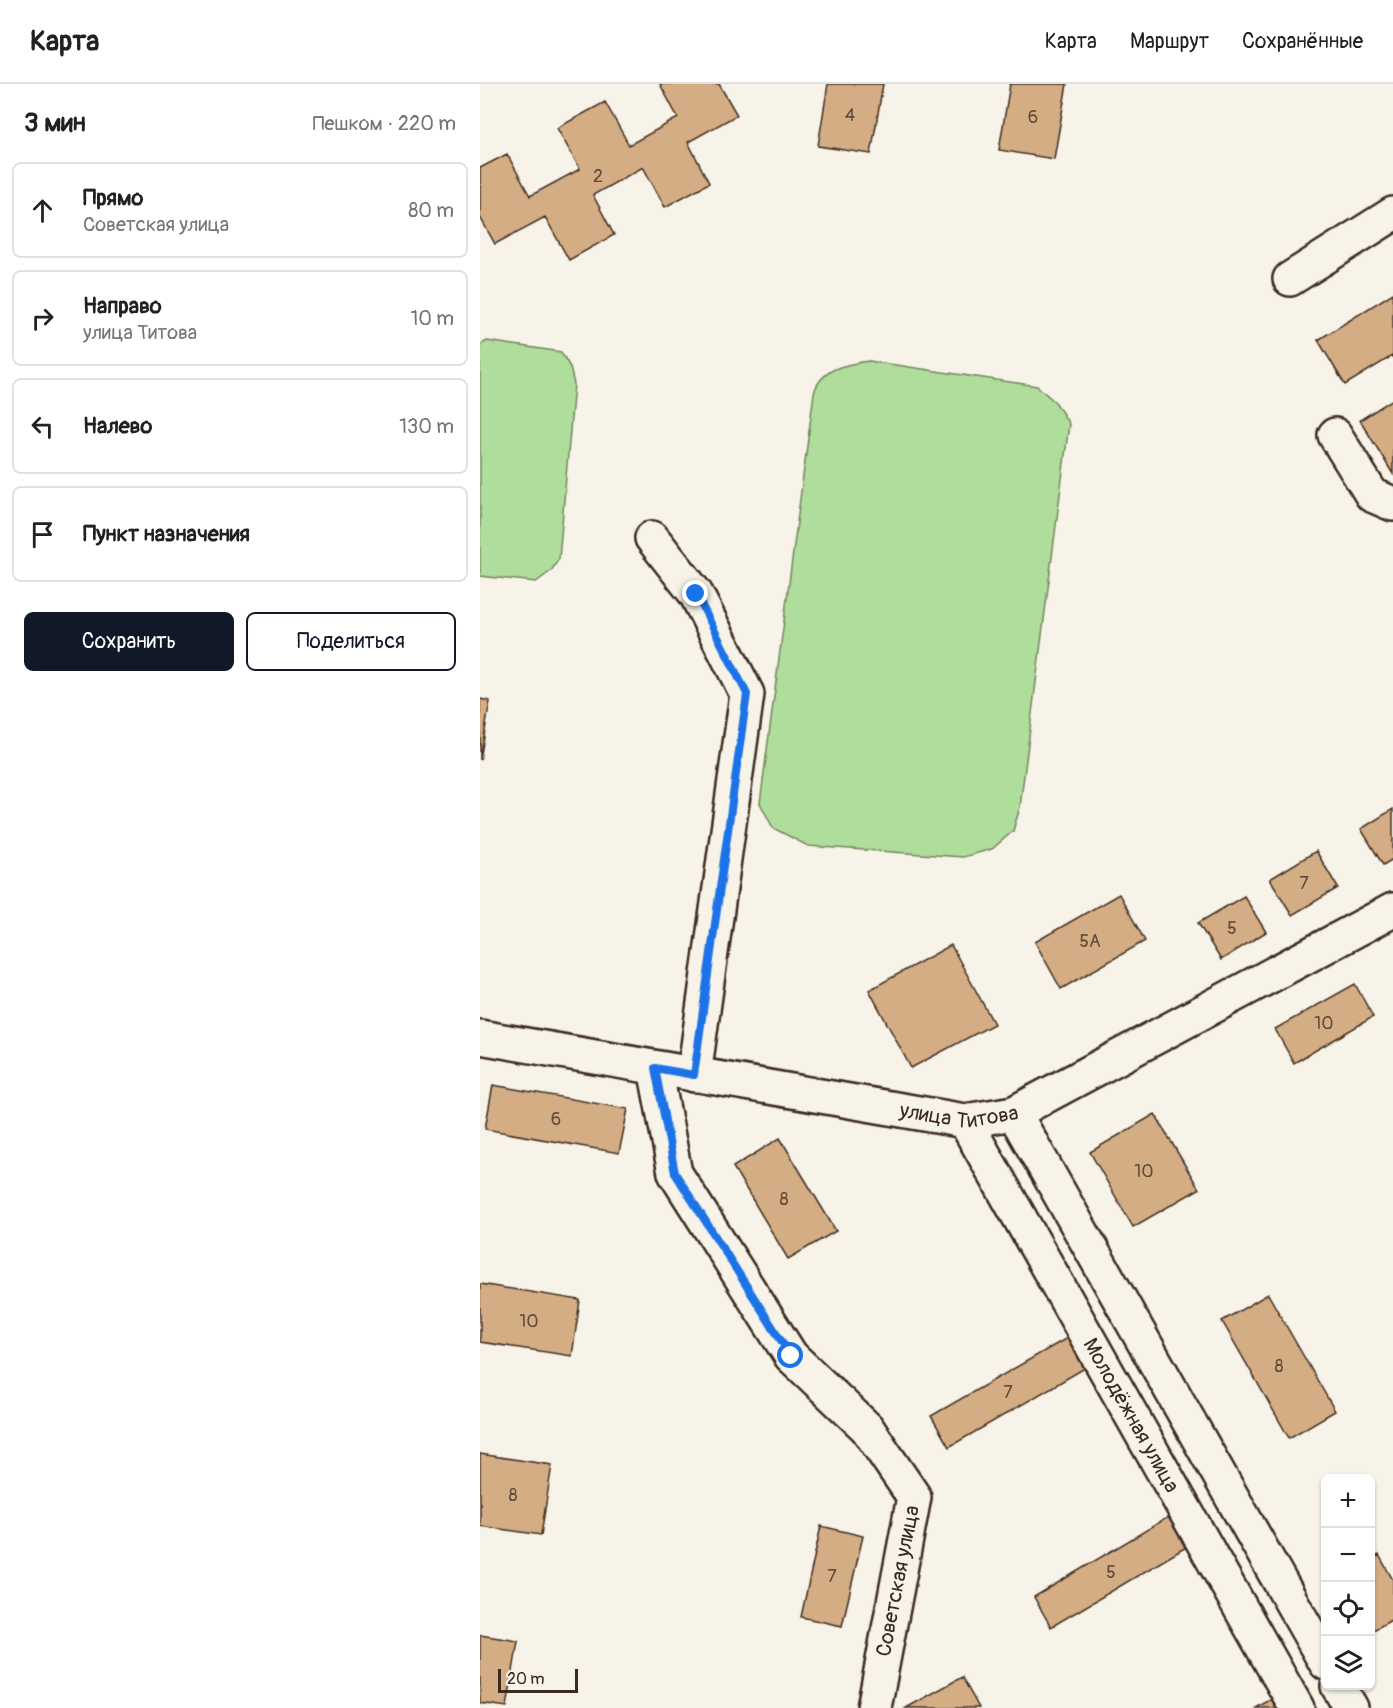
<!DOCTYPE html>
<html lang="ru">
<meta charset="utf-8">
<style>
:root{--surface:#fff;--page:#f2f2f2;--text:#202124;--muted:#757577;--line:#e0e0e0;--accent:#111827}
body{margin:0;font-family:Pangolin,sans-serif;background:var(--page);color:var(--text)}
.controls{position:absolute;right:18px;bottom:18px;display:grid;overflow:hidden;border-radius:9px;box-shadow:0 2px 4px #0004}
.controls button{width:54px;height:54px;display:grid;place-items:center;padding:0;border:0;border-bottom:2px solid var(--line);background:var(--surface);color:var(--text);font:30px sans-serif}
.scale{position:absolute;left:18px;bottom:15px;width:80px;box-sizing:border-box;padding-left:6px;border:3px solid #3b2a1e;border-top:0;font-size:16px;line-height:21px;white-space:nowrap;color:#3b2a1e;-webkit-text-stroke:4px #f7f3e8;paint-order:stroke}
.stop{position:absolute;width:18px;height:18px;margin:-14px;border:4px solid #1a73e8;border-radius:50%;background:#fff}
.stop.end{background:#1a73e8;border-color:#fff;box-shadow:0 2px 6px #0008}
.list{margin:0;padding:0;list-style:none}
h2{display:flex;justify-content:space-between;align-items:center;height:78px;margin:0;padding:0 24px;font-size:26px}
h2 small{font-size:20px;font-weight:400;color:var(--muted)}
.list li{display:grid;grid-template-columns:39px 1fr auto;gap:18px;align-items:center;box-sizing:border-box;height:96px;margin:0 12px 12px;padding:0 12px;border:2px solid var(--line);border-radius:9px}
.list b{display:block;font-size:22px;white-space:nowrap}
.list p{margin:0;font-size:20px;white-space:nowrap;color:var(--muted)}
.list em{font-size:20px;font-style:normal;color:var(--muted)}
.actions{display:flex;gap:12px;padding:18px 24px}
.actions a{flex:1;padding:14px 0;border:2px solid var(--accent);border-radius:9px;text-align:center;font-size:21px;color:var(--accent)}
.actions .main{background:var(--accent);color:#fff}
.icon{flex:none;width:33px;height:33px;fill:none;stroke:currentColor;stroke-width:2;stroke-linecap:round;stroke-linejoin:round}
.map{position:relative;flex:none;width:913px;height:1624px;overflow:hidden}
header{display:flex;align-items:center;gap:36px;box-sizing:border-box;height:84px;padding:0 30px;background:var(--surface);border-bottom:2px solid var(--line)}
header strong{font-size:28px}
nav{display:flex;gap:33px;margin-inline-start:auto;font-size:21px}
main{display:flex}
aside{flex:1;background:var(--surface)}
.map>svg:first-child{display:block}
.green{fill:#aedd9c;stroke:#74845d;stroke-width:1.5}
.building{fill:#d4ad85;stroke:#3b2a1e;stroke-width:1.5}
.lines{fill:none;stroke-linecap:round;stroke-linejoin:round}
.minor-casing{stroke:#3b2a1e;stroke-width:38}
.minor{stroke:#f7f3e8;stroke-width:33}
.route{stroke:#1a73e8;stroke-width:8}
.labels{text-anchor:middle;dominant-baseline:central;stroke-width:6;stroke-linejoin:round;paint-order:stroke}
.number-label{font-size:18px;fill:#614b38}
.street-label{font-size:21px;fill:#3b2a1e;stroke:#f7f3e8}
</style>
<header>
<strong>Карта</strong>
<nav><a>Карта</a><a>Маршрут</a><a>Сохранённые</a></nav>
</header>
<main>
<aside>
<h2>3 мин<small>Пешком · 220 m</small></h2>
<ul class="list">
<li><svg class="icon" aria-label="ahead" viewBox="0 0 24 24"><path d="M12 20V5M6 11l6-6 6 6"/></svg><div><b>Прямо</b><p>Советская улица</p></div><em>80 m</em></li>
<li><svg class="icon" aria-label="right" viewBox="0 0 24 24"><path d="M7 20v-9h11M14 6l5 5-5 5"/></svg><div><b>Направо</b><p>улица Титова</p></div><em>10 m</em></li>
<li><svg class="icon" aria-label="left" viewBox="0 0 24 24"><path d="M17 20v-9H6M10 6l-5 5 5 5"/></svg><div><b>Налево</b></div><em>130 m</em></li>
<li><svg class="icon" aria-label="arrive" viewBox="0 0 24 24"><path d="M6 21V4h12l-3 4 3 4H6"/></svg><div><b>Пункт назначения</b></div></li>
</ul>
<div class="actions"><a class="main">Сохранить</a><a>Поделиться</a></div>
</aside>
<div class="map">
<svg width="913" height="1624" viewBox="0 0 913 1624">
<rect width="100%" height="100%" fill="#f7f3e8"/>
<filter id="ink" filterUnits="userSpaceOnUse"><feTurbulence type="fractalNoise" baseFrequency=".0167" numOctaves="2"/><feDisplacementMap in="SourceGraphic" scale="12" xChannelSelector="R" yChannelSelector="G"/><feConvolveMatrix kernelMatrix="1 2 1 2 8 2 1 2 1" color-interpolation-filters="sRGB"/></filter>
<g filter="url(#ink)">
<path class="green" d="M7,257L81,268L90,283L94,300L79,475L71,487L56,498L0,492V261Z
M389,277L557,302L576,319L589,340L540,723L533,747L512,765L483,773L328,762L293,744L280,719L334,309C341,284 366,280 389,277Z"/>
<path class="building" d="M180,0H239L257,31L208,58L229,99L185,123L163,83L113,111L134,151L89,176L65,133L15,160L0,133V84L27,70L50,112L100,85L77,44L125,18L149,61L198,34Z
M348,0H403L391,70L338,62Z
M530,0H587L574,75L519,66Z
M913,209V274L912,272L865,301L838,256Z
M913,315V390L880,336Z
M0,615L10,617L0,676Z
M913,725V775L903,781L881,745Z
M836,767L858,804L812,831L790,795Z
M639,810L665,857L581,905L555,858Z
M764,812L786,848L741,876L718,839Z
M471,861L514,940L431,984L389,906Z
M875,900L893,933L814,979L795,945Z
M13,1001L148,1025L139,1069L5,1045Z
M675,1030L719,1105L653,1143L610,1068Z
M300,1054L356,1147L308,1175L253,1083Z
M0,1200L100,1216L92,1272L0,1258Z
M788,1210L855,1327L809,1354L742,1237Z
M587,1254L605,1284L469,1363L451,1332Z
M0,1370L72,1381L61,1451L0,1442Z
M690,1432L708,1462L571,1543L554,1513Z
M341,1442L383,1452L362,1542L321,1533Z
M899,1471L913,1496V1535L890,1548V1476Z
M0,1551L38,1557L27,1623L0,1619Z
M482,1593L499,1624H426Z
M795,1613L801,1624H776Z"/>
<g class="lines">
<defs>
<g id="minor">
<path d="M810,195L913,130"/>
<path d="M855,351L892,411L913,420"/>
<path d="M172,454L216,510L267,610L214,991"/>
<path id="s1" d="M0,953L485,1037L534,1029L913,826"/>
<path d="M175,984L195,1089L311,1272L387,1344L434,1413L394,1624"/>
<path d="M534,1029L846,1579"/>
<path id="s2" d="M485,1037L817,1624"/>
<path d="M858,1602L871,1624"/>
</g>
</defs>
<use href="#minor" class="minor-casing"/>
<use href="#minor" class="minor"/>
</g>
</g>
<g class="lines" filter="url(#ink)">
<path class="route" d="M216,510L267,610L214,991L175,984L195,1089L311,1272"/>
</g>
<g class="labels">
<g class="number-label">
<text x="370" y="31">4</text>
<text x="553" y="33">6</text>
<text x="118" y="92">2</text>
<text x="824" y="799">7</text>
<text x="752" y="844">5</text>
<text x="610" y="857">5А</text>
<text x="844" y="939">10</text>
<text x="76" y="1035">6</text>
<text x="664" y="1087">10</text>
<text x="304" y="1115">8</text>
<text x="49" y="1237">10</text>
<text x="799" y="1282">8</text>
<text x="528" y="1308">7</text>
<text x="33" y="1411">8</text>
<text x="631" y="1488">5</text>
<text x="352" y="1492">7</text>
</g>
<g class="street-label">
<text stroke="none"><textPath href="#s1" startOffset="486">улица Титова</textPath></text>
<text stroke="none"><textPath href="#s2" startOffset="338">Молодёжная улица</textPath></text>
<text transform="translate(418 1497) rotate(-79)">Советская улица</text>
</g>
</g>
</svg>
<div class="controls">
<button>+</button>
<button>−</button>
<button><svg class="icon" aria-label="locate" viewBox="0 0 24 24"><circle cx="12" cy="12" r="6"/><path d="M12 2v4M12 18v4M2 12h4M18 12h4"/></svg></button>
<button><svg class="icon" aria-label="layers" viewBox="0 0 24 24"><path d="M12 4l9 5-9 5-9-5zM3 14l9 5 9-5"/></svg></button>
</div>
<div class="scale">20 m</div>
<div class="stop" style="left:311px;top:1272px"></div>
<div class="stop end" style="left:216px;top:510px"></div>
</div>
</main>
